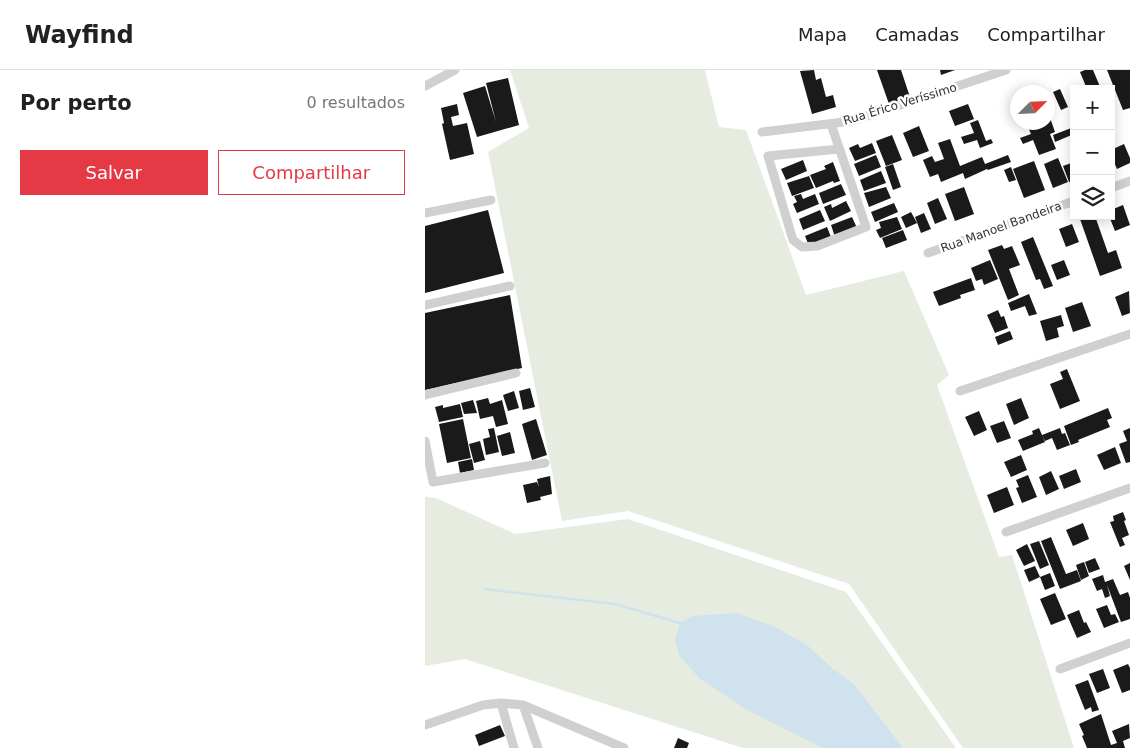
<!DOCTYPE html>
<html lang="pt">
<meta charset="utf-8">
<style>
:root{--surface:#fff;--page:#f6f6f6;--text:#202124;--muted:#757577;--line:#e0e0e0;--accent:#e63946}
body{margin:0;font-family:"DejaVu Sans",sans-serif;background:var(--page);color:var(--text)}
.controls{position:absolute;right:15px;top:15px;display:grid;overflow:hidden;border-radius:0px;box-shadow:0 2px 12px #0003}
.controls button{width:45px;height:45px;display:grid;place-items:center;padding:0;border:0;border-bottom:1px solid var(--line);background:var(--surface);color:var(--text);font:25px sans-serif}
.compass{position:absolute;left:585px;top:15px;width:45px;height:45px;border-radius:50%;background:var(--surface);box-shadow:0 2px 12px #0003;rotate:66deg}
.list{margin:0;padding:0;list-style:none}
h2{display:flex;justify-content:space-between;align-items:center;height:65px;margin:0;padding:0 20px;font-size:21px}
h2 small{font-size:16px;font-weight:400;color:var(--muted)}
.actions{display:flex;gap:10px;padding:15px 20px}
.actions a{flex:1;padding:11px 0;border:1px solid var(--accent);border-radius:0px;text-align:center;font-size:18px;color:var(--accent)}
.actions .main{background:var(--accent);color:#fff}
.icon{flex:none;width:28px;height:28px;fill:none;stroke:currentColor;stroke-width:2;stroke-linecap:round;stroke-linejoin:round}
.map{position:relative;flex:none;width:705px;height:678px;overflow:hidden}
header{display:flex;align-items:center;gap:30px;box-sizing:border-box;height:70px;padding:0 25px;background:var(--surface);border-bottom:1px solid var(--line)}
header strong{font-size:24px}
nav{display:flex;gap:28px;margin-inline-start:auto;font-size:18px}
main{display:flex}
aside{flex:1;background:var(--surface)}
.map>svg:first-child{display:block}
.green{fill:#e6ecdf}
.water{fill:#cfe2ee}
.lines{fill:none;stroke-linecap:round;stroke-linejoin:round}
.stream{stroke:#cfe2ee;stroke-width:2.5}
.building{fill:#1a1a1a}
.minor{stroke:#d0d0d0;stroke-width:9}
.labels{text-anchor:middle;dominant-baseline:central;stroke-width:5;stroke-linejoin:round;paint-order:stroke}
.street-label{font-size:12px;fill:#333;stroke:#fff}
</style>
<header>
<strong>Wayfind</strong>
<nav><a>Mapa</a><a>Camadas</a><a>Compartilhar</a></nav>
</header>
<main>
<aside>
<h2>Por perto<small>0 resultados</small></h2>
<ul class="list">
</ul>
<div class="actions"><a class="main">Salvar</a><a>Compartilhar</a></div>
</aside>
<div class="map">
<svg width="705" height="678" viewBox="0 0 705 678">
<rect width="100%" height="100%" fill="#fff"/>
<path class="green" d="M85,0H280L294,57L321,60L381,225L479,201L524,305L512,315L574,487L587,485L649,678H538L424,514L203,441L137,451L63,82L104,58Z
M0,427L11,428L90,464L203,449L421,522L531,678H318L40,589L0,596Z"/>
<path class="water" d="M312,543L350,557L382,575L408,599L429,614L478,678H398L322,640L274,608L254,585L250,570L255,553L268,546Z"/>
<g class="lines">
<path class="stream" d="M60,519L190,534L255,553"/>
</g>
<path class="building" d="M389,0L391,10L396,8L401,27L408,25L411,37L387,44L375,1Z
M452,0H476L485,27L464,34Z
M515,0H530L516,5Z
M660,0H668L676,19H662L655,2Z
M682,0H705V38L698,40Z
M83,8L94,55L52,67L38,23L60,16L71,52L61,13Z
M635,19L643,37L636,40L628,22Z
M32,34L34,45L26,47L28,56L42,53L49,84L25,90L17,54L19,53L16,38Z
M543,34L549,49L530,56L524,41Z
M623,42L630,62L625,64L631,79L614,85L608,70L598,74L595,68L606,64L601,52H622Z
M553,50L561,71L566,69L568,73L555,78L552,70L539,74L536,67L549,63L545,53Z
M494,56L504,81L488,87L478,63Z
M649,57V64L630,72L628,65Z
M467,65L477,90L461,96L451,71Z
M525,69L535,96L557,87L560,94L583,85L586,92L563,100L562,99L540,109L538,103L516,112L513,104L505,107L498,90L507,86L510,92L519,89L513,73Z
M447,73L451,83L430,91L424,78L433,74L435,78Z
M699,74L705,88V93L692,99L686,85V80Z
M451,85L456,97L434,106L429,94Z
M633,88L643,112L628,118L619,94Z
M378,90L382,101L361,110L356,99Z
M609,91L620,120L599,128L588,99Z
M408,92L415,111L409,113L408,111L391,118L385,105L401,99L399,96Z
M649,92V111L644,112L638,96Z
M468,94L476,117L468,120L460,97Z
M586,97L591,110L584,112L579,100Z
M456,101L461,113L439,121L435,110Z
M384,106L389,118L367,126L362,113Z
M416,114L421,125L398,134L394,123Z
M461,117L466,128L444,137L439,123Z
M539,117L549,144L530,151L520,124Z
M376,124L378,129L390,124L394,134L372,143L368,134L372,132L369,126Z
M513,128L522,149L510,154L502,133Z
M421,131L426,141L405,151L399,137L406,134L407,138Z
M469,133L473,142L450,152L446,142Z
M698,135L705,155L690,161L684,146H686V140Z
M63,140L79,203L0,223V156Z
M395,140L400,151L378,160L374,149Z
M486,142L492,153L481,158L476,147Z
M499,143L506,159L496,163L490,147Z
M663,146H670L683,183L691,180L697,198L675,206L655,149Z
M427,147L432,158L410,167L406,155Z
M472,147L477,159L455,168L451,160L456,158L454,152Z
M647,154L654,172L641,177L634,159Z
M402,157L406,167L384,176L380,166Z
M478,160L482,170L461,178L457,168Z
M608,167L628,216L619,219L615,209L611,210L596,172Z
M577,175L579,179L587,176L595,195L584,199L594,225L583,230L563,180Z
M565,190L573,209L559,215L557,209L551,211L546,198Z
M639,190L645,205L632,210L626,195Z
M546,208L550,220L535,225L536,228L514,236L508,222Z
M704,221L705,243L697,246L690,227Z
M604,224L612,244L604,246L600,236L586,241L583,233Z
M85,225L97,298L0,320V243Z
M657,232L666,256L648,262L640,238Z
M573,240L576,247L579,246L583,258L570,263L562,245Z
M636,245L639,256L632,258L634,267L621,271L615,251Z
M585,261L588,269L573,275L570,267Z
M642,299L655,331L635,339L625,314L638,309L635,302Z
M105,318L110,337L98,340L94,321Z
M89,321L94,338L83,341L78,325Z
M63,328L65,334L77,330L83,354L71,357L68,346L55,349L51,331Z
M596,328L604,348L589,355L581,334Z
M48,330L52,343L39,344L36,333Z
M35,334L38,347L14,352L10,337L18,335V338Z
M683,338L687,348L682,350L685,357L653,370L654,372L646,375L639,356Z
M554,341L562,360L549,366L540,347Z
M38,349L46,388L22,393L14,354Z
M111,349L122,385L107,390L97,354Z
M579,351L586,368L572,373L565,356Z
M69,358L74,382L61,385L58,369L65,367L63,359Z
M614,358L620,372L598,381L593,370L608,364L607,361Z
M635,358L637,364L640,363L645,375L632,380L627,368L620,371L617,365Z
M705,358V392L701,393L694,374L702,371L698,361Z
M85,362L90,383L77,386L72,366Z
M55,371L60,390L49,393L44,374Z
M690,377L696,393L679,400L672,385Z
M596,385L602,400L586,407L579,392Z
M47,389L49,400L35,403L33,392Z
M651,399L656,412L639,419L634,406Z
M626,401L634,419L621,425L614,407Z
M603,405L612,427L597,433L591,418L594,417L591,410Z
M125,406L127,424L115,427L116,430L102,433L98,415L112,412L114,417L112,409Z
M582,417L589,435L569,443L562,425Z
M698,442L701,450L699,451L704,465L697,468L700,475L695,477L685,452L689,451L688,446Z
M658,453L664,469L648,476L641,460Z
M626,467L641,504L652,500L656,511L635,519L616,471Z
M614,471L624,495L615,499L605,474Z
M602,474L610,491L599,496L591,480Z
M670,488L675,499L664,503L660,492Z
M659,492L664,506L656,510L651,495Z
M705,493V510L699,496Z
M610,496L615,507L604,512L599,500Z
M625,503L630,516L620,520L615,507Z
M678,505L680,512L688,509L695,525L703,522L705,528V549L696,552L682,515L685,526L680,528L677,519L672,521L667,509Z
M630,523L641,549L626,555L615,529Z
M682,535L686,545L690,544L694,552L679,558L671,539Z
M654,540L659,553L661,552L666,562L652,568L642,545Z
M703,594L705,598V620L697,623L688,600Z
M678,599L685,618L672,623L664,604Z
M663,610L674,640L667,642L666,637L660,640L650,615Z
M676,644L686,675L692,673L687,661L704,654L705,668L698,671L700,678H662L657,666L659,665L654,654Z
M75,655L80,666L54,676L50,665Z
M253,668L264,673L262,678H249Z"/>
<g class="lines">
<path class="minor" d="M0,16L30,0
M406,54L441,157L392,176L377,177L368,170L343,86L414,79
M337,62L427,51L581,0
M686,118L705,111
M0,143L66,130
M503,183L649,131
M0,235L85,216
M535,321L705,264
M0,325L91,303
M0,371L8,412L120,393
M581,462L705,418
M635,599L705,573
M76,633L89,678
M98,635L113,678
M0,655L58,635L76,633L98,635L199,678"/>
</g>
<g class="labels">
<g class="street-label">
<text transform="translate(475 34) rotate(-17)">Rua Érico Veríssimo</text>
<text transform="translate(576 157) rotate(-20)">Rua Manoel Bandeira</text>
</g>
</g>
</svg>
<div class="controls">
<button>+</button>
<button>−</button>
<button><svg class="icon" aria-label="layers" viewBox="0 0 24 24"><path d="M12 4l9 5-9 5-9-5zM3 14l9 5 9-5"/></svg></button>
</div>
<svg class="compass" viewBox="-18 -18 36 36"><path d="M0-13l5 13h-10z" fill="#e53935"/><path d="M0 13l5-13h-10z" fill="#757577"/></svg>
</div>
</main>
